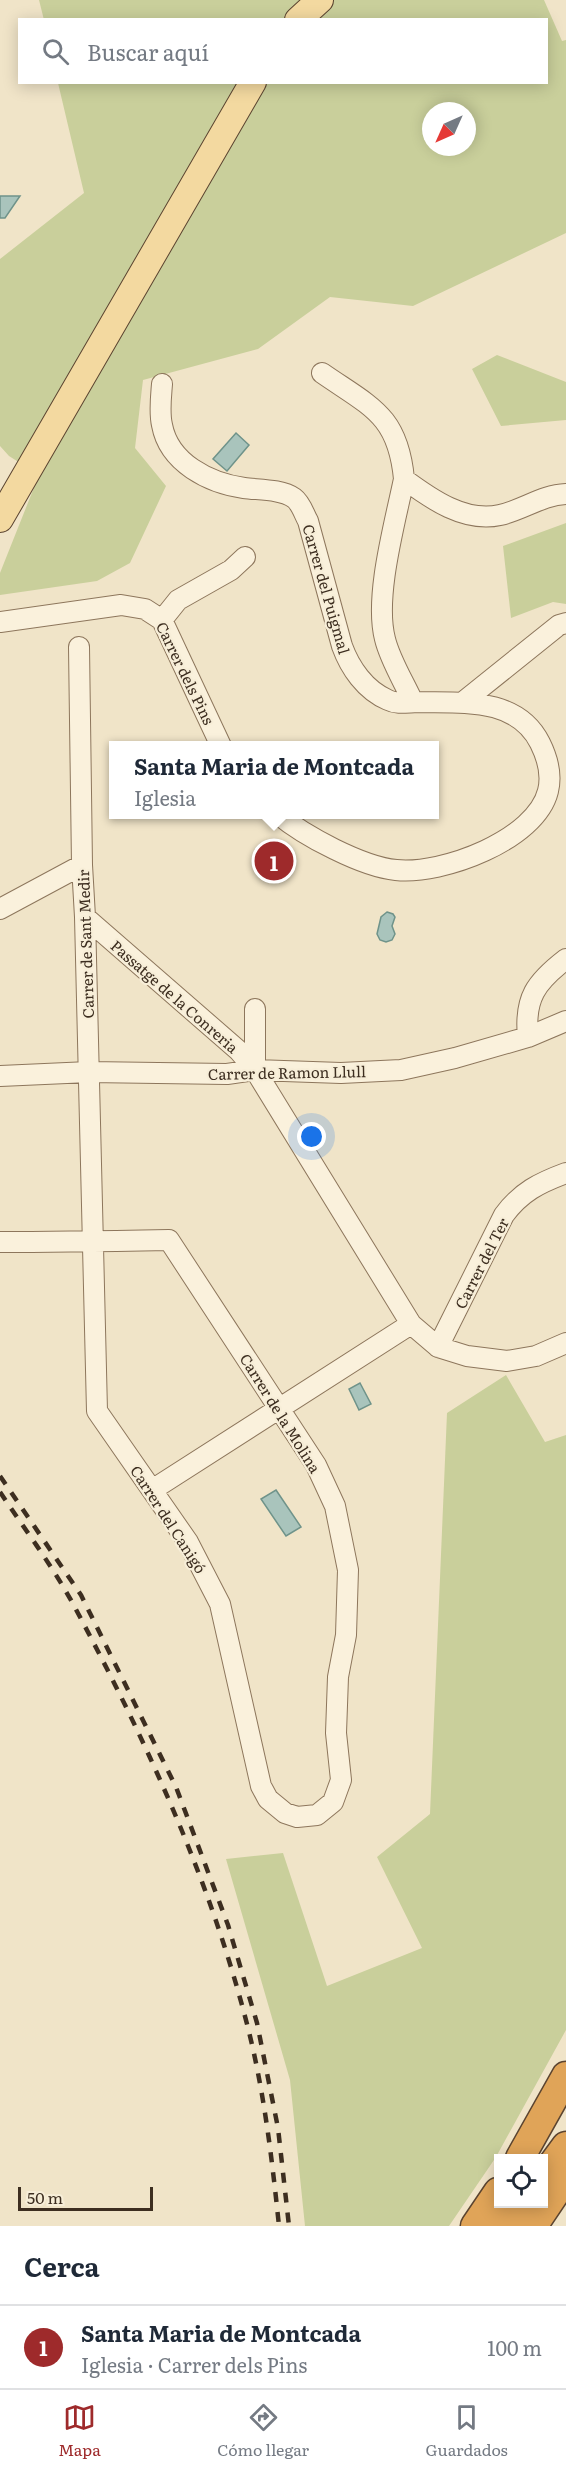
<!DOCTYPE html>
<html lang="es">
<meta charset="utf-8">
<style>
:root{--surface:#fff;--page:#f2f2f3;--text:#1f2937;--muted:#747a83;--line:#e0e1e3;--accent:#9e2a2b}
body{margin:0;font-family:Literata,serif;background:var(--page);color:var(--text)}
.controls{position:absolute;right:18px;bottom:18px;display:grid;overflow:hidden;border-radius:0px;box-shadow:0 3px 15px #0003}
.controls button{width:54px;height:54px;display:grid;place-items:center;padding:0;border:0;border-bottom:2px solid var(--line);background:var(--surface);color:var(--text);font:30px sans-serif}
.compass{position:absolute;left:422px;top:102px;width:54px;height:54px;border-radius:50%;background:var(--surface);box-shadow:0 3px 15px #0003;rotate:225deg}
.scale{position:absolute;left:18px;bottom:15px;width:135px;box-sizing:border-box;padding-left:6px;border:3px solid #3d2e20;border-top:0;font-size:16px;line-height:21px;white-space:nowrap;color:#3d2e20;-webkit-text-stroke:4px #f7eed8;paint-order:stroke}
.you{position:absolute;left:312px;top:1137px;width:21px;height:21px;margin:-15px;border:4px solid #fff;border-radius:50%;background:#1a73e8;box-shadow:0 0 0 9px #1a73e833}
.badge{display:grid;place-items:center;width:39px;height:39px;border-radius:50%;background:var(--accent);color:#fff;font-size:20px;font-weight:700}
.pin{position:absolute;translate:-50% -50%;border:3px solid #fff;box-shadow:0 2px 6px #0006}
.popup{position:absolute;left:109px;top:741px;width:330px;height:78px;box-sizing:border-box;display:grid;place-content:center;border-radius:0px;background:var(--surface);filter:drop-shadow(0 2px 4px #0005);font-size:20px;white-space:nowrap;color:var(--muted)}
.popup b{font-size:22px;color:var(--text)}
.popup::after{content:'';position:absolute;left:50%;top:100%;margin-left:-12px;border:12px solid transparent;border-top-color:var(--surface)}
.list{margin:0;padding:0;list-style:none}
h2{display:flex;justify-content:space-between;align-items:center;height:78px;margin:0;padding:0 24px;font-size:26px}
h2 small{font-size:20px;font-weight:400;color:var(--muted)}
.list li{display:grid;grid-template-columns:39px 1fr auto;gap:18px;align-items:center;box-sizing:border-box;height:84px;padding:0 24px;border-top:2px solid var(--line)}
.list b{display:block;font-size:22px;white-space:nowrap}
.list p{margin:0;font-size:20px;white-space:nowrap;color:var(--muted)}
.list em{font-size:20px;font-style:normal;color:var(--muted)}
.icon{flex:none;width:33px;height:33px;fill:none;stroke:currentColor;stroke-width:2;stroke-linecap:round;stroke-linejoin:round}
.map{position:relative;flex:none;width:566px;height:2226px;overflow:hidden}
.search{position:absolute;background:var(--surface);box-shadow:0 3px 15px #0003;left:18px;right:18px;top:18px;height:66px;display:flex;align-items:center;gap:15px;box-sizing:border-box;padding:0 21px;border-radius:0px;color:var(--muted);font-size:22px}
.sheet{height:162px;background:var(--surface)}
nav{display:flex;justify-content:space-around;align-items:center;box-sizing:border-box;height:84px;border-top:2px solid var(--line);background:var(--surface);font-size:16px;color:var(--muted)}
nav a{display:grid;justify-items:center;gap:3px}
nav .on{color:var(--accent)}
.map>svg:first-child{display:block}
.green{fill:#c9cf9b;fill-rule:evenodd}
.water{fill:#a9c4bc;stroke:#6f938a;stroke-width:1.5}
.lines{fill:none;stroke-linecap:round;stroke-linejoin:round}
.minor-casing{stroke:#8d765c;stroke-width:22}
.major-casing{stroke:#5b4430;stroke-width:28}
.highway-casing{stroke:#5b4430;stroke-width:31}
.minor{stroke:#faf1dc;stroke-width:20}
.major{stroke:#f3d9a0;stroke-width:26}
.highway{stroke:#e0a458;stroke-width:28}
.rail{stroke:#3d2e20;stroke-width:4.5;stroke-dasharray:10 10;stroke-linecap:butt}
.labels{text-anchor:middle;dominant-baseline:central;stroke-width:4.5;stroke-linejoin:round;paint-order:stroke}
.street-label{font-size:15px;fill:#3d2e20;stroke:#f7eed8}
</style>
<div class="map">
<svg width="566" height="2226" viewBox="0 0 566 2226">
<rect width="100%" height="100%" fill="#f0e4c8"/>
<path class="green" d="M39,0H544L562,41L566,40V233L413,306L330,297L258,349L143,380L135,448L166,486L130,563L97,581L0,595V573L39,475L9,456L0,446V259L84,193L58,83L546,82V20H44ZM431,111H467V147H431Z
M497,355L566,382V420L501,426L472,369Z
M566,523V604L553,602L511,618L503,546Z
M506,1375L545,1442L566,1435V2030L496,2157L449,2226H305L290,2080L226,1859L283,1853L327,1986L422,1948L377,1857L430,1814L447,1413Z"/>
<path class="water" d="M0,196H20L5,218H0Z
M236,433L249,445L227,471L213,459Z
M387,912L393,914L395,917L392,926L395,934L392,940L386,942L380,940L377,934L381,917Z
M360,1383L371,1404L359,1410L349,1389Z
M276,1490L301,1527L286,1536L261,1499Z"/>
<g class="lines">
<defs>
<path id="minor" d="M322,373C371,407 398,415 404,479C431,499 465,523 500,515C523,510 542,495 566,494
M162,384C161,397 159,412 162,425C169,463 209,483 244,488C259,490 281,489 294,498C301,503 304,514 308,521L342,646C350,668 365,690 388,700C398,705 408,702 419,702C462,703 517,697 540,743C547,757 552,775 548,791C536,840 442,875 396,870C363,867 304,836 278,814
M404,479C395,523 374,597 385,639C390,660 404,682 413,702
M162,620L178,600L231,570L245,557
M0,622L121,605L145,609L162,620L221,746
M463,702L559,625L566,623
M0,909L82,865
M85,917L239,1051L255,1070L411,1324L438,1347L467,1356L507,1361L536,1356L566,1343
M255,1009V1070
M528,1037C524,998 536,982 566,959
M0,1076L89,1072L227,1074L255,1070L341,1073L401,1070L455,1058L528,1037L566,1021
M0,1242C56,1242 113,1241 169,1240L316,1465L335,1506L348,1570L346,1635L338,1677L336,1733L341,1780L333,1802L317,1815L297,1817L285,1813L268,1799L261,1786L220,1604L188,1542L97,1411L85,917L82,865L79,647
M438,1347L504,1215C521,1192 539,1183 566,1173
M152,1490L411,1324"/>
<path id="major" d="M298,20L320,0
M0,519L253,82"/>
<path id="highway" d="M520,2158L566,2076
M544,2176L566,2146
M475,2226L498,2192
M506,2226L523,2204
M533,2226L566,2177"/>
</defs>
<use href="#minor" class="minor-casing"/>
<use href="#major" class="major-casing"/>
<use href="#highway" class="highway-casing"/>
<use href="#minor" class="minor"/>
<use href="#major" class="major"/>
<use href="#highway" class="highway"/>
<path class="rail" d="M0,1476L81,1595L176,1787L228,1925L257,2023L278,2128L289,2226
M0,1492C24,1528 51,1564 72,1602C144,1736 209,1876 247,2024C264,2090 272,2159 279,2226"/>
</g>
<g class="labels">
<g class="street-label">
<text transform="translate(327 589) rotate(74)">Carrer del Puigmal</text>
<text transform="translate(186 673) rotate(64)">Carrer dels Pins</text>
<text transform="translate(85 944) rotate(-92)">Carrer de Sant Medir</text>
<text transform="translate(175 996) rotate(41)">Passatge de la Conreria</text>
<text transform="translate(287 1072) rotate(-1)">Carrer de Ramon Llull</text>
<text transform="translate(481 1263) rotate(-63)">Carrer del Ter</text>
<text transform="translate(281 1413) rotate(58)">Carrer de la Molina</text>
<text transform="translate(169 1519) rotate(57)">Carrer del Canigó</text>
</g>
</g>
</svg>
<div class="controls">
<button><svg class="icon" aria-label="locate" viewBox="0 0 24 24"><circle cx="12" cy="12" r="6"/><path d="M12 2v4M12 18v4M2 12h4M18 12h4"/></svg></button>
</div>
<svg class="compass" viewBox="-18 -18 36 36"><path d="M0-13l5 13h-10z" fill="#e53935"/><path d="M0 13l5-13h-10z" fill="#747a83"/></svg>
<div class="scale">50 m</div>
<div class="you"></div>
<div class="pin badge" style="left:274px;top:861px">1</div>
<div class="popup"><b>Santa Maria de Montcada</b>Iglesia</div>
<div class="search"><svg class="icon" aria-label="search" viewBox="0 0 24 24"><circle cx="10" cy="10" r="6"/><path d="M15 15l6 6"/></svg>Buscar aquí</div>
</div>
<section class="sheet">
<h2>Cerca<small></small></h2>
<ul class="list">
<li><span class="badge">1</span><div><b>Santa Maria de Montcada</b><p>Iglesia · Carrer dels Pins</p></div><em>100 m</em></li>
</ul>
</section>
<nav>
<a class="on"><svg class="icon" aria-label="map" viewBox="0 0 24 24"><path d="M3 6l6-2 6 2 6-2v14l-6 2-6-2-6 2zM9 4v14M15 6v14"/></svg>Mapa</a>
<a><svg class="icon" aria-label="directions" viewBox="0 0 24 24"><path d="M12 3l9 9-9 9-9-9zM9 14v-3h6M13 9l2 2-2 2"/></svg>Cómo llegar</a>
<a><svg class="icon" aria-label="saved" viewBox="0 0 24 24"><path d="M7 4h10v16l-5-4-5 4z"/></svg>Guardados</a>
</nav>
